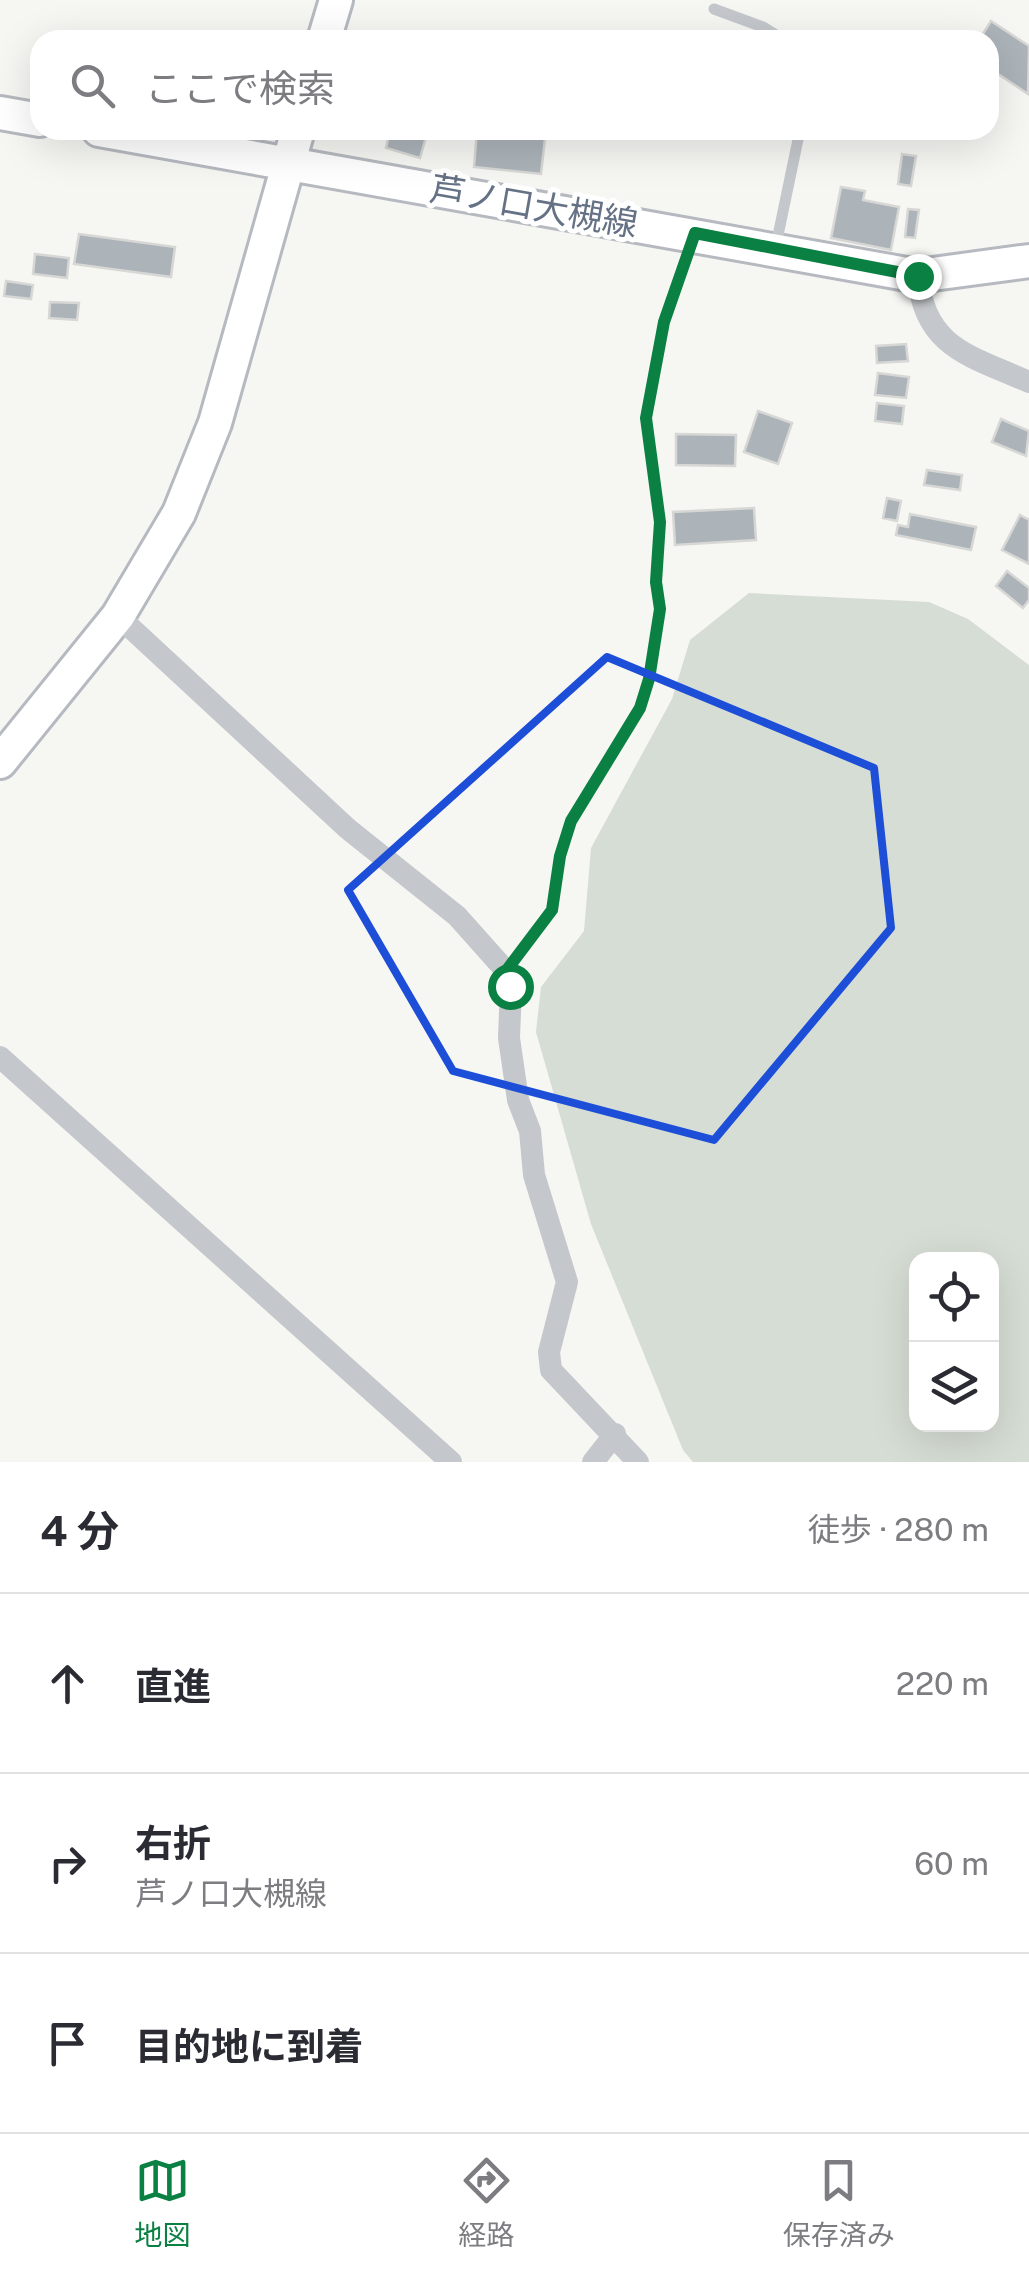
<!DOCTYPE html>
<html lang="ja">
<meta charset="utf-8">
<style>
:root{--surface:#fff;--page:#f7f7f7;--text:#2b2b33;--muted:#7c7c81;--line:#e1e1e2;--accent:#0b8043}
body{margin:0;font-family:"Public Sans","Noto Sans JP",sans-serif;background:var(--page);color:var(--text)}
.controls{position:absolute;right:30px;bottom:30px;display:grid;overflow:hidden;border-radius:20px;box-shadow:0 10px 40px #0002}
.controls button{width:90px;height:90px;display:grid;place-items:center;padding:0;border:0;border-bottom:2px solid var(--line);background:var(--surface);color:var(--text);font:50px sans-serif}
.stop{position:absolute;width:30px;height:30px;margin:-22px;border:8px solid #0b8043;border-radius:50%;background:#fff}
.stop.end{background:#0b8043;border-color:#fff;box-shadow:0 2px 10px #0008}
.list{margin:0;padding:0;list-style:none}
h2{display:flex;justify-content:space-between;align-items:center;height:130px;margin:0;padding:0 40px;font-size:42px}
h2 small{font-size:32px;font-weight:400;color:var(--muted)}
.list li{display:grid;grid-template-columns:65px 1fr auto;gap:30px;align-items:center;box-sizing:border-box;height:180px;padding:0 40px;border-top:2px solid var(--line)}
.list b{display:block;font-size:38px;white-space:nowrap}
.list p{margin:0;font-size:32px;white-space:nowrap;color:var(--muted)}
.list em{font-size:32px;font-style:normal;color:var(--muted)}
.icon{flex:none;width:55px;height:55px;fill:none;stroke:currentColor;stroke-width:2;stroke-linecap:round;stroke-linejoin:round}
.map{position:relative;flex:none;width:1029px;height:1462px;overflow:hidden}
.search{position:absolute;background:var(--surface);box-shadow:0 10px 40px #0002;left:30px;right:30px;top:30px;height:110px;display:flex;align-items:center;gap:25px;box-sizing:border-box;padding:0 35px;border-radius:30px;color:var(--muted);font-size:38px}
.sheet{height:670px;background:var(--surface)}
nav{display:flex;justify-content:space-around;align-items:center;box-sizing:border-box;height:140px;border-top:2px solid var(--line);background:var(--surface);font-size:28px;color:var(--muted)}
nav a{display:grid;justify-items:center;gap:5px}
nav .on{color:var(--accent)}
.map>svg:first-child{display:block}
.green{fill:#d6ddd4;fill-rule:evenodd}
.building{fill:#acb3b9;stroke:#d7d8d5;stroke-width:2.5}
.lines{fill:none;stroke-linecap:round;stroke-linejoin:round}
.secondary-casing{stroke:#b6bac0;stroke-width:38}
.path{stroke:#bebfc2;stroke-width:5;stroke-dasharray:5 5;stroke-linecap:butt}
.lane{stroke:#c4c7cb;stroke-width:11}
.street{stroke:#c4c7cb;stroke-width:22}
.secondary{stroke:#fff;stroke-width:32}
.route{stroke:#0b8043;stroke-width:12}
.marked{fill:none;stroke:#1d4ed8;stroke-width:8;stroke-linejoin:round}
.labels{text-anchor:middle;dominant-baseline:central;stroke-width:10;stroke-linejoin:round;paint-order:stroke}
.street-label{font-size:35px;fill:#657184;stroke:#fff}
</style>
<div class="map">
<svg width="1029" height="1462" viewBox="0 0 1029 1462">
<rect width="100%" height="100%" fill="#f6f6f3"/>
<path class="green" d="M749,593L929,602L968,619L1029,665V1462H693L683,1450L591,1224L536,1032L541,987L584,931L591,848L672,699L690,640ZM916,1260H992V1424H916Z"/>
<path class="building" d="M991,21L1029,46L1028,94L989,68V40H979Z
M390,130H428L420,158L386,148Z
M477,130H546L541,174L474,167Z
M902,154L916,156L911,186L898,184Z
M841,187L865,191L863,200L899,207L891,250L831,238Z
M908,209L919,210L915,238L905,237Z
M79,234L175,247L171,277L74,264Z
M35,254L69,258L67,278L33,274Z
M6,281L33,285L31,299L4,296Z
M50,302L79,303L77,320L49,318Z
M906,344L908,361L877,363L876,346Z
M878,373L909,377L906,398L875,395Z
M877,403L904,406L902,424L875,421Z
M758,411L792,423L778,464L744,452Z
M1001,419L1029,431L1026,456L992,442Z
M676,434L736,435L735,466L676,465Z
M927,470L962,475L960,490L924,485Z
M887,498L901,501L897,521L883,518Z
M754,508L756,540L675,545L673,512Z
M910,514L976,527L971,550L896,535L898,525L908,527Z
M1020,515L1029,520V564L1002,550Z
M1007,571L1029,588V600L1023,608L996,586Z"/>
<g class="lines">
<defs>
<path id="secondary" d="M324,40L336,0
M0,113L40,120
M99,130L918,276L1029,261
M0,762L118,616L179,513L215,423L298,130"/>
</defs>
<use href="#secondary" class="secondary-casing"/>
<path class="path" d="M521,953L552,910L571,821L640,708L649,679L660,609L656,582L660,522L646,419L664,322L685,261"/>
<path class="lane" d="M714,9L763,27L784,40
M776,245L800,130"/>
<path class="street" d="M918,276C924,348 971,356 1029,382
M118,616L348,829L457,916L506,971L511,986L509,1038L518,1100L530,1131L534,1175L567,1282L549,1352L551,1370L638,1462
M0,1057L451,1462
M593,1462L615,1434"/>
<use href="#secondary" class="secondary"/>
</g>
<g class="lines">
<path class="route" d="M510,986L506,971L552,910L560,856L571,821L640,708L649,679L660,609L656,582L660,522L646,418L664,322L695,233L918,276"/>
</g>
<path class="marked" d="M607,657L874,768L891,928L714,1140L453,1071L348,890Z"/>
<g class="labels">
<g class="street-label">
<text transform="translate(534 206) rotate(10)">芦ノ口大槻線</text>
</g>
</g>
</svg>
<div class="controls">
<button><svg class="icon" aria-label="locate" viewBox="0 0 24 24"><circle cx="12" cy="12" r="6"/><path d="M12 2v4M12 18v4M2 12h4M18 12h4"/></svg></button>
<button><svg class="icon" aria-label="layers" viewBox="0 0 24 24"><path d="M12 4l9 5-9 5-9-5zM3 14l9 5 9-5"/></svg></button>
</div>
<div class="stop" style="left:510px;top:986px"></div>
<div class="stop end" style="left:918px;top:276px"></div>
<div class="search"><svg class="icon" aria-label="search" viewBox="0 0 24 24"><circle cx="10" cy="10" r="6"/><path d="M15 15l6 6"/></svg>ここで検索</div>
</div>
<section class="sheet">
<h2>4 分<small>徒歩 · 280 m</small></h2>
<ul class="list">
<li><svg class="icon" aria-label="ahead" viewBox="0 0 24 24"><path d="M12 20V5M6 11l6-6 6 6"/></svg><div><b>直進</b></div><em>220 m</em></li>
<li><svg class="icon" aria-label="right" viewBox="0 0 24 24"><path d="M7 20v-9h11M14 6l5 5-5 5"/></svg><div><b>右折</b><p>芦ノ口大槻線</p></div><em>60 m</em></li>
<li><svg class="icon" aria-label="arrive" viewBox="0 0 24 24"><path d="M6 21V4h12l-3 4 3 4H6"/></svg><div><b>目的地に到着</b></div></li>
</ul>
</section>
<nav>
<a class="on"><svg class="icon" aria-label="map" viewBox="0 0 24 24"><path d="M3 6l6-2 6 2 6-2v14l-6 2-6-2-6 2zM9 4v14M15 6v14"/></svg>地図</a>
<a><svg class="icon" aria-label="directions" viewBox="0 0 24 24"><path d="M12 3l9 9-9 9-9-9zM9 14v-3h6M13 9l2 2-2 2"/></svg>経路</a>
<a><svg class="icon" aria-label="saved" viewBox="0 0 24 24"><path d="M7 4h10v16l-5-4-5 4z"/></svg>保存済み</a>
</nav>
